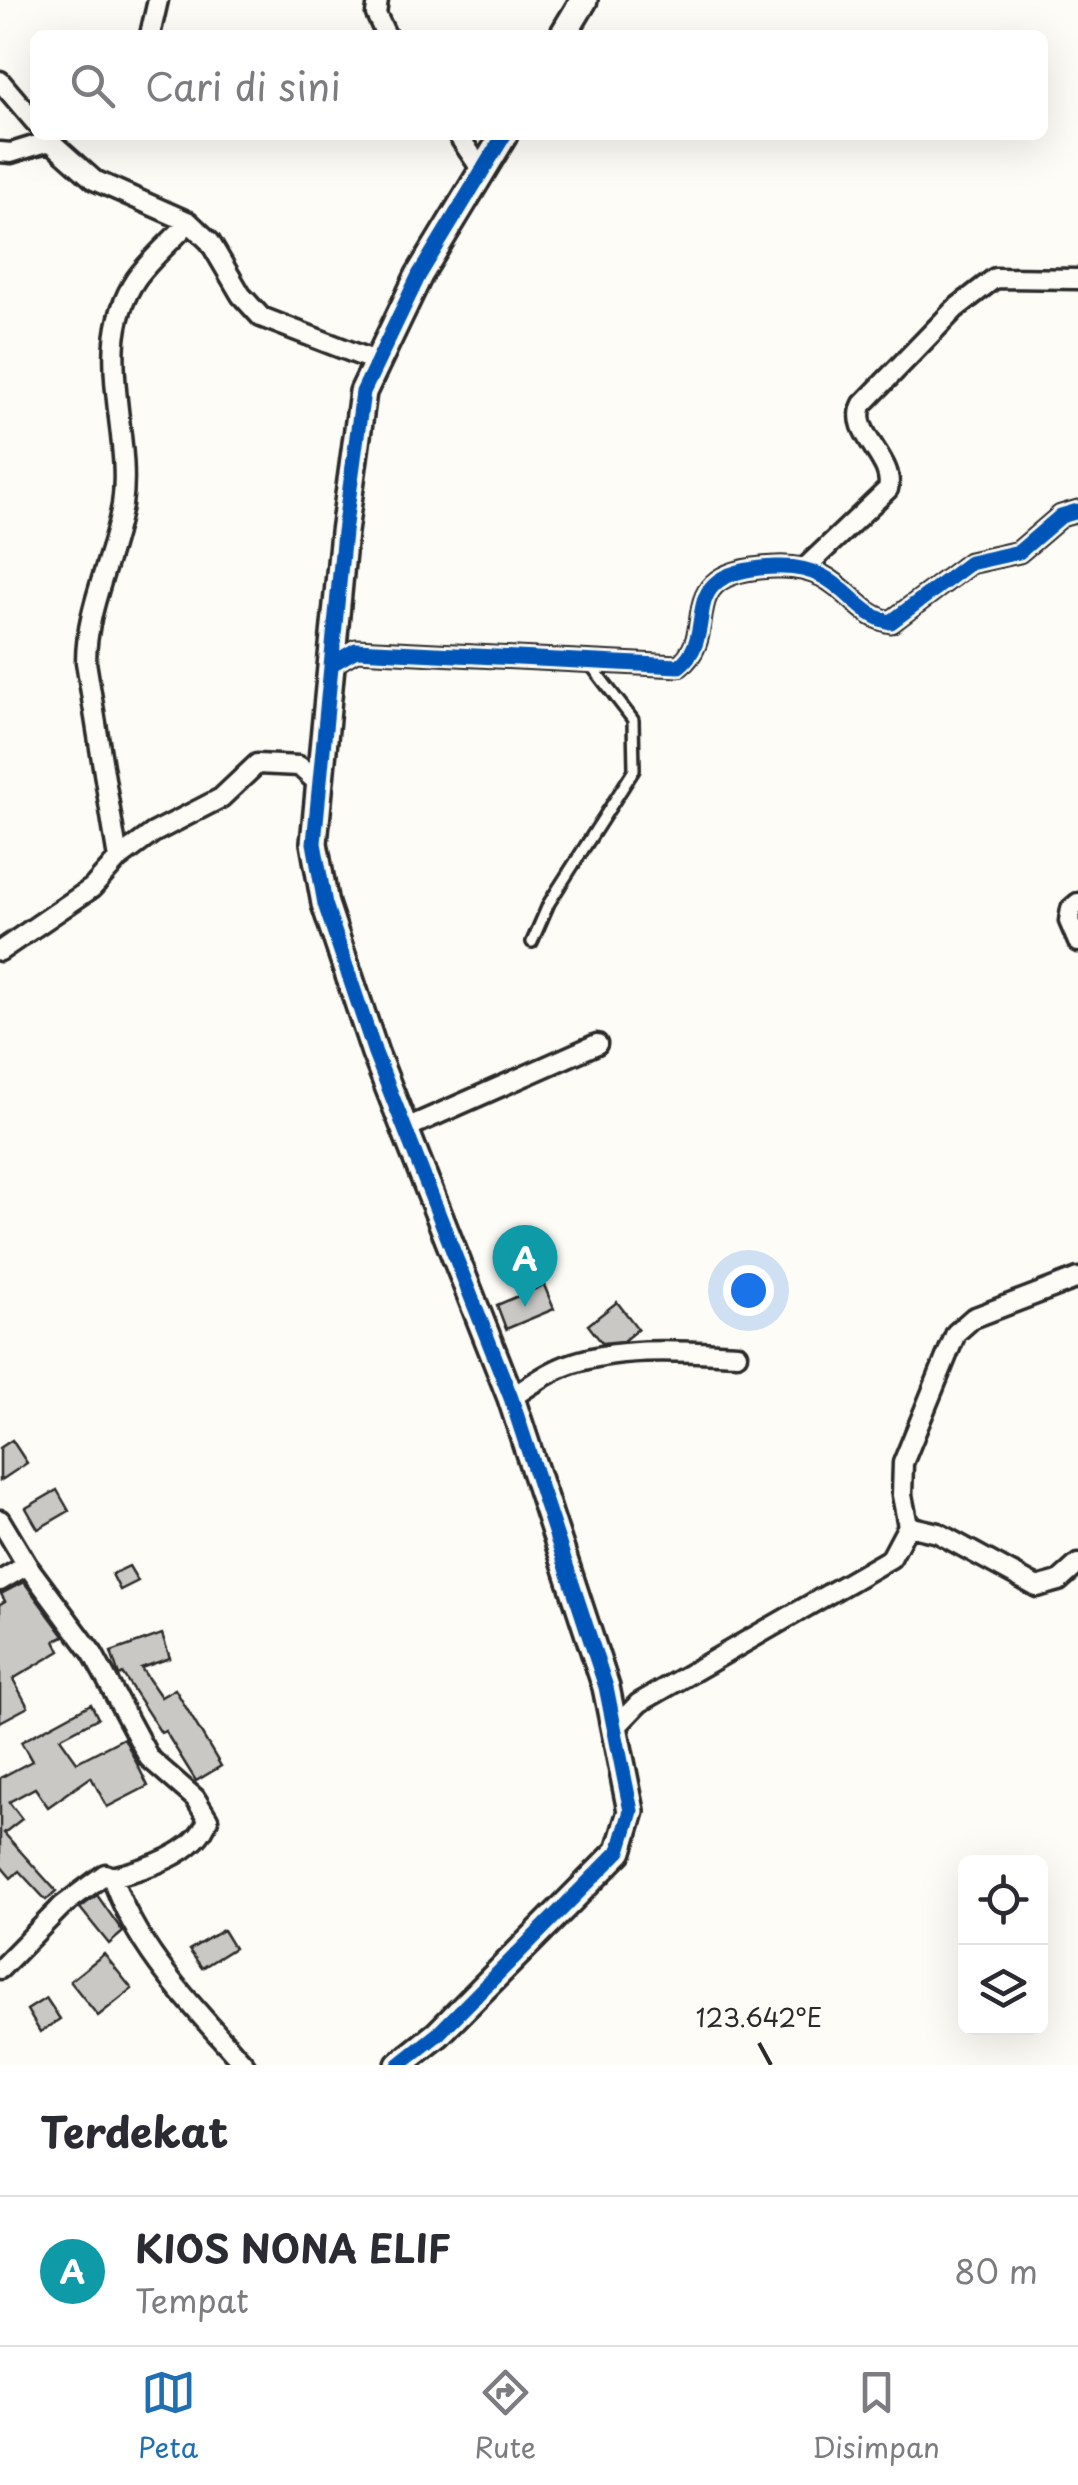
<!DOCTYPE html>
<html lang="id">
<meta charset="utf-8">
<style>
:root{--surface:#fff;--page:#f7f7f7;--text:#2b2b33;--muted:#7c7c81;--line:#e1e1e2;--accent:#1f6fb2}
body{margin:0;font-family:"Playpen Sans",sans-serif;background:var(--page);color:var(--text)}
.controls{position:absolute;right:30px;bottom:30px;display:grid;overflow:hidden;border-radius:15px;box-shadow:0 10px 40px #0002}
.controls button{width:90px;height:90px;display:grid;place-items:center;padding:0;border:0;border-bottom:2px solid var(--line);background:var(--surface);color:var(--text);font:50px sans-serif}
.you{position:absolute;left:748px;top:1290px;width:35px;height:35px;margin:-25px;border:8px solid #fff;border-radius:50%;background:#1a73e8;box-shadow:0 0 0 15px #1a73e833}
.badge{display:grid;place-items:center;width:65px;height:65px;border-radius:50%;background:var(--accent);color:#fff;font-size:32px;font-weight:700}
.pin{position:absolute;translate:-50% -82px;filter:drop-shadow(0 2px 5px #0008)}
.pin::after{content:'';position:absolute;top:52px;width:35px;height:30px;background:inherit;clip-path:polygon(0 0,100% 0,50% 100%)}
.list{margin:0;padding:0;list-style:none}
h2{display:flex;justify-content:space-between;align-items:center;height:130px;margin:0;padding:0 40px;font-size:42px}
h2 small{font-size:32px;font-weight:400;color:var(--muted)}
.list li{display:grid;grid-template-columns:65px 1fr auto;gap:30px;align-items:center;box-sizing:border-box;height:150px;padding:0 40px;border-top:2px solid var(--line)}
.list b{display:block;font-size:38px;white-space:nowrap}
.list p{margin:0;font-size:32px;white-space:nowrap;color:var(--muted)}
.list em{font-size:32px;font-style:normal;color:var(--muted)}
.icon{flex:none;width:55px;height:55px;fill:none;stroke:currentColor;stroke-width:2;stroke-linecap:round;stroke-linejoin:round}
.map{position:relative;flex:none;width:1078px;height:2065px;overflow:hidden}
.search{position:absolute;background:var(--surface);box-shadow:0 10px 40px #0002;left:30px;right:30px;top:30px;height:110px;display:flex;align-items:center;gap:25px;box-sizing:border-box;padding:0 35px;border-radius:15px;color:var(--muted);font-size:38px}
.sheet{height:280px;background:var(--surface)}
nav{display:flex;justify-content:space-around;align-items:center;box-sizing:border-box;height:140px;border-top:2px solid var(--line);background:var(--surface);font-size:28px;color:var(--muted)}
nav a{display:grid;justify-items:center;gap:5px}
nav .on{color:var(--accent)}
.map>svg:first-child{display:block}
.building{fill:#c9c8c4;stroke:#2b2b2b;stroke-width:2.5}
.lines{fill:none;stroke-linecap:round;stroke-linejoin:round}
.lane-casing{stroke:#2b2b2b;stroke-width:16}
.street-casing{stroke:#2b2b2b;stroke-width:25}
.secondary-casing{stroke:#2b2b2b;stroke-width:32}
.lane{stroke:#fdfcf7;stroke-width:9}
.street{stroke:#fdfcf7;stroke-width:18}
.secondary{stroke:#fdfcf7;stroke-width:25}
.cycleway-casing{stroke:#fdfcf7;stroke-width:21}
.cycleway{stroke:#0057b8;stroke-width:15}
.ticks{fill:none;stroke:#2b2b2b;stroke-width:4}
.ticks-label{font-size:25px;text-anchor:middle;fill:#2b2b2b;stroke:#fdfcf7;stroke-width:8;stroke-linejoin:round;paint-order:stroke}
</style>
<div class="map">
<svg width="1078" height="2065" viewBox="0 0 1078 2065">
<rect width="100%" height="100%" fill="#fdfcf7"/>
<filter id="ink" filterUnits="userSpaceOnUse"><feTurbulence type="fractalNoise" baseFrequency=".01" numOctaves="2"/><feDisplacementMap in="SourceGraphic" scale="20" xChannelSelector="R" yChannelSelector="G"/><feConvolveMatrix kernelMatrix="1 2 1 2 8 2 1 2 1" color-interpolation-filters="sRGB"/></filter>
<g filter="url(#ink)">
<path class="building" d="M544,1285L554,1309L506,1329L497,1305Z
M617,1302L638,1329L623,1341L602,1343L588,1325Z
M12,1440L27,1463L0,1481V1448Z
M57,1490L69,1511L38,1529L26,1508Z
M129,1566L138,1581L120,1590L112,1574Z
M24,1582L64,1636L55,1641L60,1651L13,1679L28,1707L0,1722V1604L5,1601L1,1594Z
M162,1634L170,1658L141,1668L161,1697L175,1689L221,1766L196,1781L165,1731L161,1733L123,1674L119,1676L111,1652Z
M91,1704L98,1718L60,1738L77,1762L124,1738L148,1786L107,1807L91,1777L48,1807L35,1788L9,1802L22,1819L4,1833L56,1891L46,1900L19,1871L11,1878L0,1865V1778L32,1761L21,1742Z
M97,1895L123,1932L109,1944L80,1908Z
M223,1930L234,1948L202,1968L189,1950Z
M104,1954L132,1989L98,2016L70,1981Z
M46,1998L60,2019L40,2032L27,2010Z"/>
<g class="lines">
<defs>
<path id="lane" d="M532,942L549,903L634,770L633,720L590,664"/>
<path id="street" d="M378,0L376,14L386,35
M150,35L158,0
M0,81L35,122
M458,135L483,172
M0,152L11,153L50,141L94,180L189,222L210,242L241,295L261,317L375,361
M805,568L888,489C896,460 848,432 863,404L955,309L995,278L1078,279
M332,664L356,650L679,666C724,631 666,571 776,567C843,564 850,615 891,622L970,563L1019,552L1061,516L1078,511
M118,859L86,662C86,607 113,559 122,505C133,432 90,347 136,279C150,259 172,241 189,222
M1078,903L1071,909L1069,921L1078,942
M0,951L92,888L118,859L153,833L221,798L257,764L299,766L318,783
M402,1130L597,1044
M511,1398C528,1387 546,1373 565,1366C618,1346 682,1351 737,1354
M0,1520L27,1565
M908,1526L938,1533L1037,1587L1059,1581L1078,1564
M0,1581L27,1565L93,1654L149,1758L195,1798L208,1819C197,1854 145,1869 112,1877
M616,1727L639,1703L891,1558L908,1526L902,1495L903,1463L956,1333L973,1318L1078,1278
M0,1969L62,1906L105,1874L112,1877C138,1953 193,2006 245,2065"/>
<path id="secondary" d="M563,35L584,0
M399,2065L438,2034L619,1851L631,1811L606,1687L511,1398L375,1053L325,904L314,843L344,532L363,392L419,275L504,135"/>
</defs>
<use href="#lane" class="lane-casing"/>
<use href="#street" class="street-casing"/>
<use href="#secondary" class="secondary-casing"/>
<use href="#lane" class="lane"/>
<use href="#street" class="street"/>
<use href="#secondary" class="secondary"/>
<defs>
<path id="cycleway" d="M332,664L356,650L679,666C724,631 666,571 776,567C843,564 850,615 891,622L970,563L1019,552L1061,516L1078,511
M399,2065L438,2034L619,1851L631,1811L606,1687L511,1398L375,1053L325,904L314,843L344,532L363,392L419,275L504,135"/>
</defs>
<use href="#cycleway" class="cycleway-casing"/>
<use href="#cycleway" class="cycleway"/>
</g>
</g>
<path class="ticks" d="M759,2043L771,2065"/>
<g class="ticks-label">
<text x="759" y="2027">123.642°E</text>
</g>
</svg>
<div class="controls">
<button><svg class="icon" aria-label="locate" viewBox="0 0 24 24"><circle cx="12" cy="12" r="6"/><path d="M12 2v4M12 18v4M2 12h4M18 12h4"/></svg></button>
<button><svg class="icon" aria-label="layers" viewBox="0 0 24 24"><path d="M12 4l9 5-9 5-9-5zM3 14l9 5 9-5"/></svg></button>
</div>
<div class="you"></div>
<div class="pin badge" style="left:525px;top:1307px;background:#0f9aa8">A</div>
<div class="search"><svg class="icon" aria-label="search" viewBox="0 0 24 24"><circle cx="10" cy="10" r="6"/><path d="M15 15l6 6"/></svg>Cari di sini</div>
</div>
<section class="sheet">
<h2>Terdekat<small></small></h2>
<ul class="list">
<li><span class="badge" style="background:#0f9aa8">A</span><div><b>KIOS NONA ELIF</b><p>Tempat</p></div><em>80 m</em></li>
</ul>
</section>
<nav>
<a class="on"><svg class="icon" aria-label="map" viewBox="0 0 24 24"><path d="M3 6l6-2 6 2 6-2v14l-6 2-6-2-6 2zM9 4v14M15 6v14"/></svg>Peta</a>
<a><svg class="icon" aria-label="directions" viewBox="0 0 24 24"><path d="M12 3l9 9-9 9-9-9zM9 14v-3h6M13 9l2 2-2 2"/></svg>Rute</a>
<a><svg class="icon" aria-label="saved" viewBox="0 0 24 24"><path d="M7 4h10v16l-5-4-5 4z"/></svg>Disimpan</a>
</nav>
